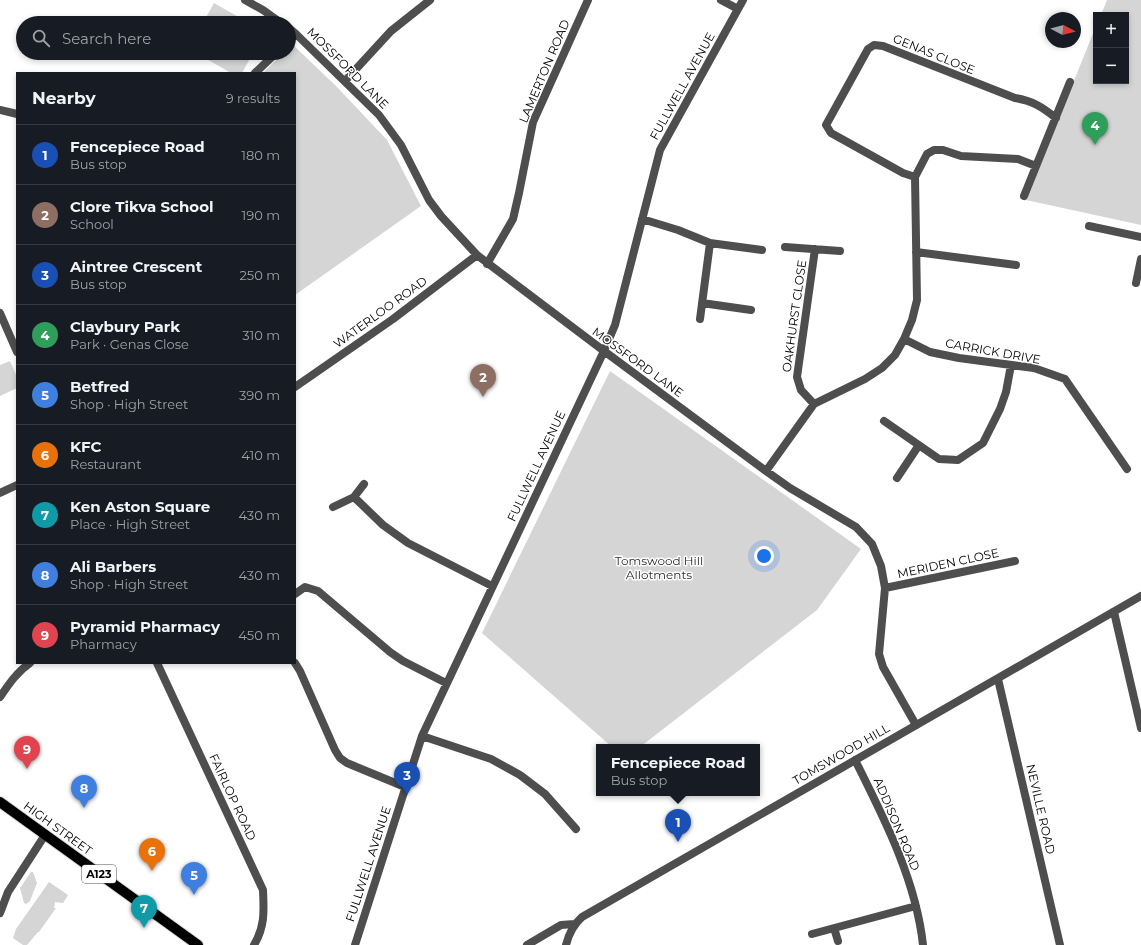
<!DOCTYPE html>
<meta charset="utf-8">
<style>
:root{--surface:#171b24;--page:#20242c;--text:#f1f3f6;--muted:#9ea1a6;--line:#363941;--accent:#858687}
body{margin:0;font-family:Montserrat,sans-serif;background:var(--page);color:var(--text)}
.controls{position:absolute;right:12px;top:12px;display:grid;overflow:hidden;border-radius:0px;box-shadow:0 2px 6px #0003}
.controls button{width:36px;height:36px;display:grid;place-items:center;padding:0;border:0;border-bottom:1px solid var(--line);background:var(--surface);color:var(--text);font:20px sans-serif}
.compass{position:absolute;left:1045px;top:12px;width:36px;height:36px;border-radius:50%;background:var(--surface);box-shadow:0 2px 6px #0003;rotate:97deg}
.you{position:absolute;left:764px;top:556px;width:14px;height:14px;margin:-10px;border:3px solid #fff;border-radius:50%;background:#1a73e8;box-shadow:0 0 0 6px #1a73e833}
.badge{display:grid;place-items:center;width:26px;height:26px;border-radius:50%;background:var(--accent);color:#fff;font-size:13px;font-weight:700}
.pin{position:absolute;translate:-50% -33px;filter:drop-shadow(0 1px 2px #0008)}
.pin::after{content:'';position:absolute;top:21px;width:14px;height:12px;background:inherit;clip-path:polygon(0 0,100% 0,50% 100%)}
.popup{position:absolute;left:596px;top:744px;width:164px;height:52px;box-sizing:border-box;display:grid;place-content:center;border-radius:0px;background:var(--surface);filter:drop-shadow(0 1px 3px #0005);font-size:13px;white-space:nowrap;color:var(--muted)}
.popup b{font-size:15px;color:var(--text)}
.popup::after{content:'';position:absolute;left:50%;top:100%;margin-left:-8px;border:8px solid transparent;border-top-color:var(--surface)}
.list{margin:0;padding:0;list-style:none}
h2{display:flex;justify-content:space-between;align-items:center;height:52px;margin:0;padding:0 16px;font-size:17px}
h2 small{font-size:13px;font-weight:400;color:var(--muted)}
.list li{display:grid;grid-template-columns:26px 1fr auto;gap:12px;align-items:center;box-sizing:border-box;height:60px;padding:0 16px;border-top:1px solid var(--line)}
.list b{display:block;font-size:15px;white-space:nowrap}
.list p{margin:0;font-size:13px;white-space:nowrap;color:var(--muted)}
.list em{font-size:13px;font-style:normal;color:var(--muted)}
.icon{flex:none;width:22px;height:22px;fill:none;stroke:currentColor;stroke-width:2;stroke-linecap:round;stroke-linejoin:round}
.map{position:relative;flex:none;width:1141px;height:945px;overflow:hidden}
.search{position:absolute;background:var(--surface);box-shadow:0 2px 6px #0003;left:16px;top:16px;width:280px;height:44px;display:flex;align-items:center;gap:10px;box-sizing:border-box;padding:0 14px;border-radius:22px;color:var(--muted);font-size:15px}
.panel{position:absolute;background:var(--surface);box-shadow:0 2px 6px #0003;left:16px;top:72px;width:280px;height:592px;border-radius:0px}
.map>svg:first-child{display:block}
.green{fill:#d5d5d5}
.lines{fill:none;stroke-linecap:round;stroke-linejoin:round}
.primary-casing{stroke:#dbdbdb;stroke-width:12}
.minor{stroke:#4e4e4e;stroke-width:8}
.tertiary{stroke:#4e4e4e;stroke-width:8}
.primary{stroke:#000;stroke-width:10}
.labels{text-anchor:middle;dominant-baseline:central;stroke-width:3;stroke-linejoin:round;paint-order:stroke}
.shield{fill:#fff;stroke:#4c4c4c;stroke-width:1}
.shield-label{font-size:11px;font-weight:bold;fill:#000}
.street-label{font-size:12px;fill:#000;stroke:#fff}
.park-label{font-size:12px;fill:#2c2c2c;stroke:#fff}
</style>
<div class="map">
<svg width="1141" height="945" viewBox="0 0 1141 945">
<rect width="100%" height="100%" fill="#fff"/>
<path class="green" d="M1107,0H1141V225L1026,200L1096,26V81H1126V15H1101Z
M214,3L249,23H203Z
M292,44L337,87L387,140L421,206L295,295V73H263L283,53H289V47Z
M196,53H253L242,73H231Z
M10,361L17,377V388L0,396V365Z
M610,371L861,549L817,610L640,747H612L482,633Z
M31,872H33L37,883L30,901L26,904L24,903L20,888Z
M49,882L68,895L63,903L55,902L54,908H56L39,932H38L27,945H23L13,938L16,929Z"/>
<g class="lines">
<defs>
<path id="primary" d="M0,802L198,945"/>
</defs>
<use href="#primary" class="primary-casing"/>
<path class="minor" d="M245,0L263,10L281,23
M721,0L738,9
M289,28L296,34L379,115L401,145L429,200L441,216L477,255L604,351L766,471L790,488L856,527L872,544L881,566L885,588L879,654L883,667L916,725
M289,40L296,34
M255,73L276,53
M345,81L391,31L430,0
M0,110L17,114
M915,177L903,173L831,133L826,125L868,49L874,45L883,46L1015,98C1033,101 1042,107 1056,118
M1024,196L1070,82
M642,219L678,230L710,243L762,250
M1089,226L1141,237
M785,247L840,251
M916,252L1016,265
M487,264L513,219L519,193L533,122L588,0
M1136,283L1141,259
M702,303L751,310
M700,319L710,243
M904,339L930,352L959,358L1034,368L1065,379L1127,469
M295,387L393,319L477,255
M814,404L801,390L797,377L815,249
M884,421L939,459L958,460L983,443L1000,409L1006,392L1011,365
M766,471L814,404L865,379L882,368L895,355L904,339L912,320L917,300L915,177L927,154L934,150H943L961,156L1018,159L1036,166
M897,478L919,445
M0,493L17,485
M354,497L383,525L408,543L492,586
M333,507L354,497L364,484
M885,588L1015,561
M295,594L305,587L318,591L390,652L403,661L446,683
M1114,612L1141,728
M295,663L300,671L335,750L340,758L347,763L405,787
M998,679L1060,945
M0,697C9,684 17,672 30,663
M422,736L491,759L520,775L545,794L576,829
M855,760C884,818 916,880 923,945
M0,913L8,892L45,835
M834,928L838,941
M812,934L916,906
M355,945L422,736L604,351L615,325L660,150L743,0"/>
<path class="tertiary" d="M0,313L17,352
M157,663L263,890C264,912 265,926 254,945
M527,945L561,925L574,924
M566,945C569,933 573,925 582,917L1141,596"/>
<use href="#primary" class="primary"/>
</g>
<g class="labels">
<rect class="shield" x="82" y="865" width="34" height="18" rx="3"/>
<g class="shield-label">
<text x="99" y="874">A123</text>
</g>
<g class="street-label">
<text transform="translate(934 54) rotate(22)">GENAS CLOSE</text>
<text transform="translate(348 68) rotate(45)">MOSSFORD LANE</text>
<text transform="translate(544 71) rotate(-67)">LAMERTON ROAD</text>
<text transform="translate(682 86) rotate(-61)">FULLWELL AVENUE</text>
<text transform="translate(380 312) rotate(-36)">WATERLOO ROAD</text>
<text transform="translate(794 316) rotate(-82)">OAKHURST CLOSE</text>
<text transform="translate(993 351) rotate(10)">CARRICK DRIVE</text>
<text transform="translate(638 362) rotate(36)">MOSSFORD LANE</text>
<text transform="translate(536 466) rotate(-65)">FULLWELL AVENUE</text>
<text transform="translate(948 563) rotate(-12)">MERIDEN CLOSE</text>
<text transform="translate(841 754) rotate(-30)">TOMSWOOD HILL</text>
<text transform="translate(233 797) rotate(65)">FAIRLOP ROAD</text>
<text transform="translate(1041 809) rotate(77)">NEVILLE ROAD</text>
<text transform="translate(897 824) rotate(67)">ADDISON ROAD</text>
<text transform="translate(58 828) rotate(36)">HIGH STREET</text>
<text transform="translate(368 864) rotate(-72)">FULLWELL AVENUE</text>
</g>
<g class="park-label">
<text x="659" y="560">Tomswood Hill<tspan x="659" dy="14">Allotments</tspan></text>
</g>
</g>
</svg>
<div class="controls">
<button>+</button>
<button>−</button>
</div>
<svg class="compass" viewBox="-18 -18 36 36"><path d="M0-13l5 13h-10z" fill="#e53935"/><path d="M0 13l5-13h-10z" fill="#9ea1a6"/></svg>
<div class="you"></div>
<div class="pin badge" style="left:678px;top:842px;background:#1a4fb4">1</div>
<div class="popup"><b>Fencepiece Road</b>Bus stop</div>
<div class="pin badge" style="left:483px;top:397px;background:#8d6e63">2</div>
<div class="pin badge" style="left:407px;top:795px;background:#1a4fb4">3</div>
<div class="pin badge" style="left:1095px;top:145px;background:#2e9e5b">4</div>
<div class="pin badge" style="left:194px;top:895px;background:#3f7fe0">5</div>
<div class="pin badge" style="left:152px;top:871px;background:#e8710a">6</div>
<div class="pin badge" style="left:144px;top:928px;background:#0f9aa8">7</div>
<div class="pin badge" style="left:84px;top:808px;background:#3f7fe0">8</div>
<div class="pin badge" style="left:27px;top:769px;background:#e0444e">9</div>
<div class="search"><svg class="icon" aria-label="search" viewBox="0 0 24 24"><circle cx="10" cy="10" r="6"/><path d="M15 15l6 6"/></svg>Search here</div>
<section class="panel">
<h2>Nearby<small>9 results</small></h2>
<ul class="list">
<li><span class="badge" style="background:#1a4fb4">1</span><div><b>Fencepiece Road</b><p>Bus stop</p></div><em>180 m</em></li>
<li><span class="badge" style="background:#8d6e63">2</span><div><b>Clore Tikva School</b><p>School</p></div><em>190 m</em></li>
<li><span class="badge" style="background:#1a4fb4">3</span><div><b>Aintree Crescent</b><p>Bus stop</p></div><em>250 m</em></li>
<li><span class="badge" style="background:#2e9e5b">4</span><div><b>Claybury Park</b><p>Park · Genas Close</p></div><em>310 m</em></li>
<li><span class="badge" style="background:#3f7fe0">5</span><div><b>Betfred</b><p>Shop · High Street</p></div><em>390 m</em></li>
<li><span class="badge" style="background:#e8710a">6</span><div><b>KFC</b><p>Restaurant</p></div><em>410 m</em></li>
<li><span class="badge" style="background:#0f9aa8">7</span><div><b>Ken Aston Square</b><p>Place · High Street</p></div><em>430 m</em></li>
<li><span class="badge" style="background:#3f7fe0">8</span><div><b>Ali Barbers</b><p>Shop · High Street</p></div><em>430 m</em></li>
<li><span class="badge" style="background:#e0444e">9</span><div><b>Pyramid Pharmacy</b><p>Pharmacy</p></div><em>450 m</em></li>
</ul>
</section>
</div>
